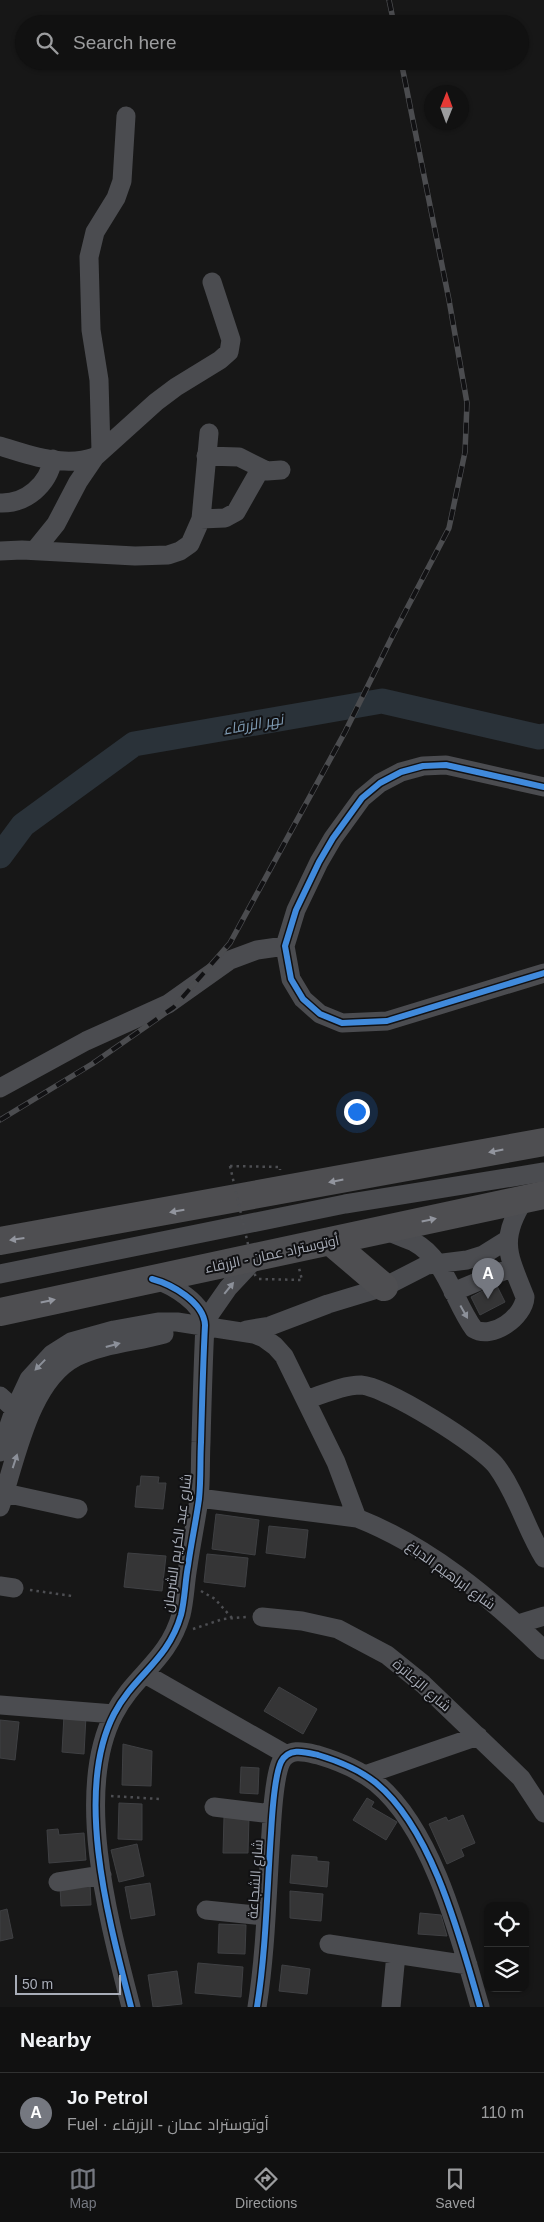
<!DOCTYPE html>
<meta charset="utf-8">
<style>
:root{--surface:#111;--page:#1e1f1f;--text:#f1f3f6;--muted:#9c9d9f;--line:#303131;--accent:#757880}
body{margin:0;font-family:Arial,Cairo,sans-serif;background:var(--page);color:var(--text)}
.controls{position:absolute;right:15px;bottom:15px;display:grid;overflow:hidden;border-radius:10px;box-shadow:0 1px 4px #0004}
.controls button{width:45px;height:45px;display:grid;place-items:center;padding:0;border:0;border-bottom:1px solid var(--line);background:var(--surface);color:var(--text);font:25px sans-serif}
.compass{position:absolute;left:424px;top:85px;width:45px;height:45px;border-radius:50%;background:var(--surface);box-shadow:0 1px 4px #0004;rotate:1deg}
.scale{position:absolute;left:15px;bottom:12px;width:106px;box-sizing:border-box;padding-left:5px;border:2px solid #a8adb8;border-top:0;font-size:14px;line-height:18px;white-space:nowrap;color:#a8adb8;-webkit-text-stroke:4px #111113;paint-order:stroke}
.you{position:absolute;left:356px;top:1111px;width:18px;height:18px;margin:-12px;border:4px solid #fff;border-radius:50%;background:#1a73e8;box-shadow:0 0 0 8px #1a73e833}
.badge{display:grid;place-items:center;width:32px;height:32px;border-radius:50%;background:var(--accent);color:#fff;font-size:16px;font-weight:700}
.pin{position:absolute;translate:-50% -41px;filter:drop-shadow(0 1px 2px #0008)}
.pin::after{content:'';position:absolute;top:26px;width:18px;height:15px;background:inherit;clip-path:polygon(0 0,100% 0,50% 100%)}
.list{margin:0;padding:0;list-style:none}
h2{display:flex;justify-content:space-between;align-items:center;height:65px;margin:0;padding:0 20px;font-size:21px}
h2 small{font-size:16px;font-weight:400;color:var(--muted)}
.list li{display:grid;grid-template-columns:32px 1fr auto;gap:15px;align-items:center;box-sizing:border-box;height:80px;padding:0 20px;border-top:1px solid var(--line)}
.list b{display:block;font-size:19px;white-space:nowrap}
.list p{margin:0;font-size:16px;white-space:nowrap;color:var(--muted)}
.list em{font-size:16px;font-style:normal;color:var(--muted)}
.icon{flex:none;width:28px;height:28px;fill:none;stroke:currentColor;stroke-width:2;stroke-linecap:round;stroke-linejoin:round}
.map{position:relative;flex:none;width:544px;height:2007px;overflow:hidden}
.search{position:absolute;background:var(--surface);box-shadow:0 1px 4px #0004;left:15px;right:15px;top:15px;height:55px;display:flex;align-items:center;gap:12px;box-sizing:border-box;padding:0 18px;border-radius:28px;color:var(--muted);font-size:19px}
.sheet{height:145px;background:var(--surface)}
nav{display:flex;justify-content:space-around;align-items:center;box-sizing:border-box;height:70px;border-top:1px solid var(--line);background:var(--surface);font-size:14px;color:var(--muted)}
nav a{display:grid;justify-items:center;gap:2px}
nav .on{color:var(--accent)}
.map>svg:first-child{display:block}
.lines{fill:none;stroke-linecap:round;stroke-linejoin:round}
.river{stroke:#2a3239;stroke-width:25}
.building{fill:#353536;stroke:#3f4043}
.path{stroke:#4d4e52;stroke-width:2.5;stroke-dasharray:2.5 4;stroke-linecap:butt}
.minor{stroke:#4b4c50;stroke-width:19}
.highway{stroke:#4e4e51;stroke-width:28}
.rail-casing{stroke:#4b4c4f;stroke-width:5.5}
.rail{stroke:#111113;stroke-width:4;stroke-dasharray:11;stroke-linecap:butt}
.path-bridge{stroke:#4d4e52;stroke-width:2.5;stroke-dasharray:2.5 4;stroke-linecap:butt}
.cycleway-casing{stroke:#111113;stroke-width:9}
.cycleway{stroke:#408adc;stroke-width:6}
.oneway{fill:#92959e}
.oneway2{fill:#8c9099}
.labels{text-anchor:middle;dominant-baseline:central;stroke-width:4;stroke-linejoin:round;paint-order:stroke}
.street-label{font-size:14px;fill:#a8adb8;stroke:#111113}
.water-label{font-size:15px;font-style:italic;fill:#7f9bb3;stroke:#111113}
</style>
<div class="map">
<svg width="544" height="2007" viewBox="0 0 544 2007">
<rect width="100%" height="100%" fill="#171717"/>
<g class="lines">
<path class="river" d="M0,856L23,825L134,744L382,701L539,737L544,736"/>
</g>
<path class="building" d="M496,1284L505,1302L480,1315L471,1297Z
M141,1476L159,1477L158,1483H166L163,1509L135,1507L137,1486H140Z
M216,1514L259,1520L255,1555L212,1549Z
M269,1526L308,1530L305,1558L266,1553Z
M128,1553L166,1556L162,1591L124,1587Z
M207,1554L248,1558L245,1587L204,1582Z
M279,1687L317,1709L303,1734L264,1711Z
M64,1715L86,1716L84,1754L62,1752Z
M0,1720L19,1722L15,1760L0,1758Z
M123,1744L152,1751L151,1786L122,1785Z
M241,1767L259,1768L258,1794L240,1793Z
M367,1798L374,1802L371,1807L397,1822L386,1840L353,1820Z
M119,1803L142,1804V1840L118,1839Z
M463,1815L475,1843L461,1849L464,1856L447,1864L429,1824L446,1817L448,1821Z
M224,1817H249L248,1853H223Z
M58,1829L59,1835L84,1833L86,1860L49,1863L47,1830Z
M137,1844L144,1876L119,1882L111,1850Z
M292,1855L317,1857V1861L329,1862L327,1887L290,1883Z
M150,1883L155,1915L131,1919L125,1887Z
M90,1884L91,1905L61,1906L60,1886Z
M290,1891L323,1894L321,1921L290,1918Z
M7,1909L13,1938L0,1941V1911Z
M420,1913L441,1915L447,1936L418,1934Z
M219,1924L246,1925L245,1954L218,1953Z
M198,1963L243,1967L241,1997L195,1993Z
M282,1965L310,1969L307,1994L279,1991Z
M177,1971L182,2004L153,2007L148,1975Z"/>
<g class="lines">
<path class="path" d="M230,1166L280,1167V1170
M259,1279L302,1280L299,1268
M30,1590L72,1596
M201,1591L215,1599L232,1618
M193,1629L223,1619L246,1617
M111,1796L159,1799"/>
<path class="minor" d="M0,446C29,455 64,468 95,457
M101,451L99,380L91,330L89,257L95,232L116,198L122,181L126,116
M206,456L239,457L267,471L281,470
M0,503C26,504 48,485 53,459
M201,519L225,518L236,512L261,468
M35,550L56,524L78,482L95,457L156,402L176,387L220,360L229,352L231,340L212,282
M0,551L22,550L135,556L168,555L180,551L190,544L201,519L209,433
M544,787L446,765L423,766L401,772L380,783L362,798L333,838L319,862L296,910L285,946L291,979L303,999L320,1014L342,1023L387,1021L544,973
M0,1088L86,1041L168,1004L230,960L257,950L285,946
M385,1230C394,1234 404,1238 414,1242C446,1259 454,1302 474,1329C492,1340 524,1317 525,1297C509,1256 498,1241 524,1200
M0,1274L345,1204L544,1172
M453,1292L513,1267
M205,1321L228,1288L256,1258
M246,1330L270,1326L328,1304L384,1287L427,1265L467,1260L483,1255L507,1240
M0,1396L23,1417
M306,1400C324,1394 343,1385 361,1385C387,1387 482,1446 497,1467C517,1494 526,1529 544,1558
M0,1452L14,1411L29,1379L52,1354L71,1342L114,1330L158,1322H177L254,1334L264,1338L275,1346L284,1356L336,1462L357,1518
M5,1493L78,1509
M199,1498L357,1518C428,1546 490,1597 544,1650
M0,1507C16,1460 29,1381 76,1357C103,1344 135,1342 164,1334
M0,1586L14,1588
M262,1617L302,1621L338,1629L387,1655L423,1684L521,1778L544,1813
M518,1624L544,1616
M145,1674L287,1755
M0,1705L114,1714
M365,1775L478,1736
M214,1807L272,1814
M58,1882L102,1875
M206,1910L265,1916
M329,1944L468,1965
M131,2007C110,1925 73,1793 114,1714C134,1675 168,1661 181,1615C185,1599 185,1582 188,1566C191,1544 196,1521 199,1499C201,1480 200,1461 201,1442C202,1403 203,1364 205,1325C204,1303 172,1285 154,1279
M257,2007C266,1951 267,1890 271,1833C272,1816 274,1777 281,1762C289,1747 305,1752 318,1755C338,1761 360,1770 376,1783C433,1830 460,1938 480,2007
M391,2007L396,1954"/>
<path class="highway" d="M0,1241L544,1142
M330,1241L384,1287
M0,1312L544,1195"/>
<defs>
<path id="rail" d="M389,0L394,24
M0,1120L92,1064L174,1007L230,943L345,732L393,635L449,528L465,452L467,403L449,300L401,61"/>
</defs>
<use href="#rail" class="rail-casing"/>
<use href="#rail" class="rail"/>
<path class="path-bridge" d="M230,1166L256,1279"/>
<defs>
<path id="cycleway" d="M544,787L446,765L423,766L401,772L380,783L362,798L333,838L319,862L296,910L285,946L291,979L303,999L320,1014L342,1023L387,1021L544,973
M131,2007C110,1925 73,1793 114,1714C134,1675 168,1661 181,1615C185,1599 185,1582 188,1566C191,1544 196,1521 199,1499C201,1480 200,1461 201,1442C202,1403 203,1364 205,1325C204,1302 171,1284 152,1279
M257,2007C266,1951 267,1890 271,1833C272,1816 274,1777 281,1762C289,1747 305,1752 318,1755C338,1761 360,1770 376,1783C433,1830 460,1938 480,2007"/>
</defs>
<use href="#cycleway" class="cycleway-casing"/>
<use href="#cycleway" class="cycleway"/>
</g>
<defs><path id="oneway-solid" d="M-6-.8H1V-3.2L6.5 0L1 3.2V.8H-6Z" transform="scale(1.25)"/></defs>
<g class="oneway">
<use href="#oneway-solid" transform="translate(496 1151) rotate(169)"/>
<use href="#oneway-solid" transform="translate(336 1181) rotate(169)"/>
<use href="#oneway-solid" transform="translate(177 1211) rotate(170)"/>
<use href="#oneway-solid" transform="translate(429 1220) rotate(-12)"/>
<use href="#oneway-solid" transform="translate(17 1239) rotate(172)"/>
<use href="#oneway-solid" transform="translate(48 1301) rotate(-12)"/>
</g>
<g class="oneway2">
<use href="#oneway-solid" transform="translate(229 1288) rotate(-51)"/>
<use href="#oneway-solid" transform="translate(464 1312) rotate(61)"/>
<use href="#oneway-solid" transform="translate(113 1345) rotate(-15)"/>
<use href="#oneway-solid" transform="translate(40 1365) rotate(134)"/>
<use href="#oneway-solid" transform="translate(15 1461) rotate(-72)"/>
</g>
<g class="labels">
<g class="street-label">
<text transform="translate(272 1254) rotate(-12)">أوتوستراد عمان - الزرقاء</text>
<text transform="translate(177 1543) rotate(-82)">شارع عبد الكريم الشرمان</text>
<text transform="translate(451 1575) rotate(36)">شارع ابراهيم الدباغ</text>
<text transform="translate(422 1685) rotate(41)">شارع الزعاترة</text>
<text transform="translate(255 1879) rotate(-86)">شارع الشجاعة</text>
</g>
<g class="water-label">
<text transform="translate(253 724) rotate(-10)">نهر الزرقاء</text>
</g>
</g>
</svg>
<div class="controls">
<button><svg class="icon" aria-label="locate" viewBox="0 0 24 24"><circle cx="12" cy="12" r="6"/><path d="M12 2v4M12 18v4M2 12h4M18 12h4"/></svg></button>
<button><svg class="icon" aria-label="layers" viewBox="0 0 24 24"><path d="M12 4l9 5-9 5-9-5zM3 14l9 5 9-5"/></svg></button>
</div>
<svg class="compass" viewBox="-18 -18 36 36"><path d="M0-13l5 13h-10z" fill="#e53935"/><path d="M0 13l5-13h-10z" fill="#9c9d9f"/></svg>
<div class="scale">50 m</div>
<div class="you"></div>
<div class="pin badge" style="left:488px;top:1299px">A</div>
<div class="search"><svg class="icon" aria-label="search" viewBox="0 0 24 24"><circle cx="10" cy="10" r="6"/><path d="M15 15l6 6"/></svg>Search here</div>
</div>
<section class="sheet">
<h2>Nearby<small></small></h2>
<ul class="list">
<li><span class="badge">A</span><div><b>Jo Petrol</b><p>Fuel · أوتوستراد عمان - الزرقاء</p></div><em>110 m</em></li>
</ul>
</section>
<nav>
<a class="on"><svg class="icon" aria-label="map" viewBox="0 0 24 24"><path d="M3 6l6-2 6 2 6-2v14l-6 2-6-2-6 2zM9 4v14M15 6v14"/></svg>Map</a>
<a><svg class="icon" aria-label="directions" viewBox="0 0 24 24"><path d="M12 3l9 9-9 9-9-9zM9 14v-3h6M13 9l2 2-2 2"/></svg>Directions</a>
<a><svg class="icon" aria-label="saved" viewBox="0 0 24 24"><path d="M7 4h10v16l-5-4-5 4z"/></svg>Saved</a>
</nav>
